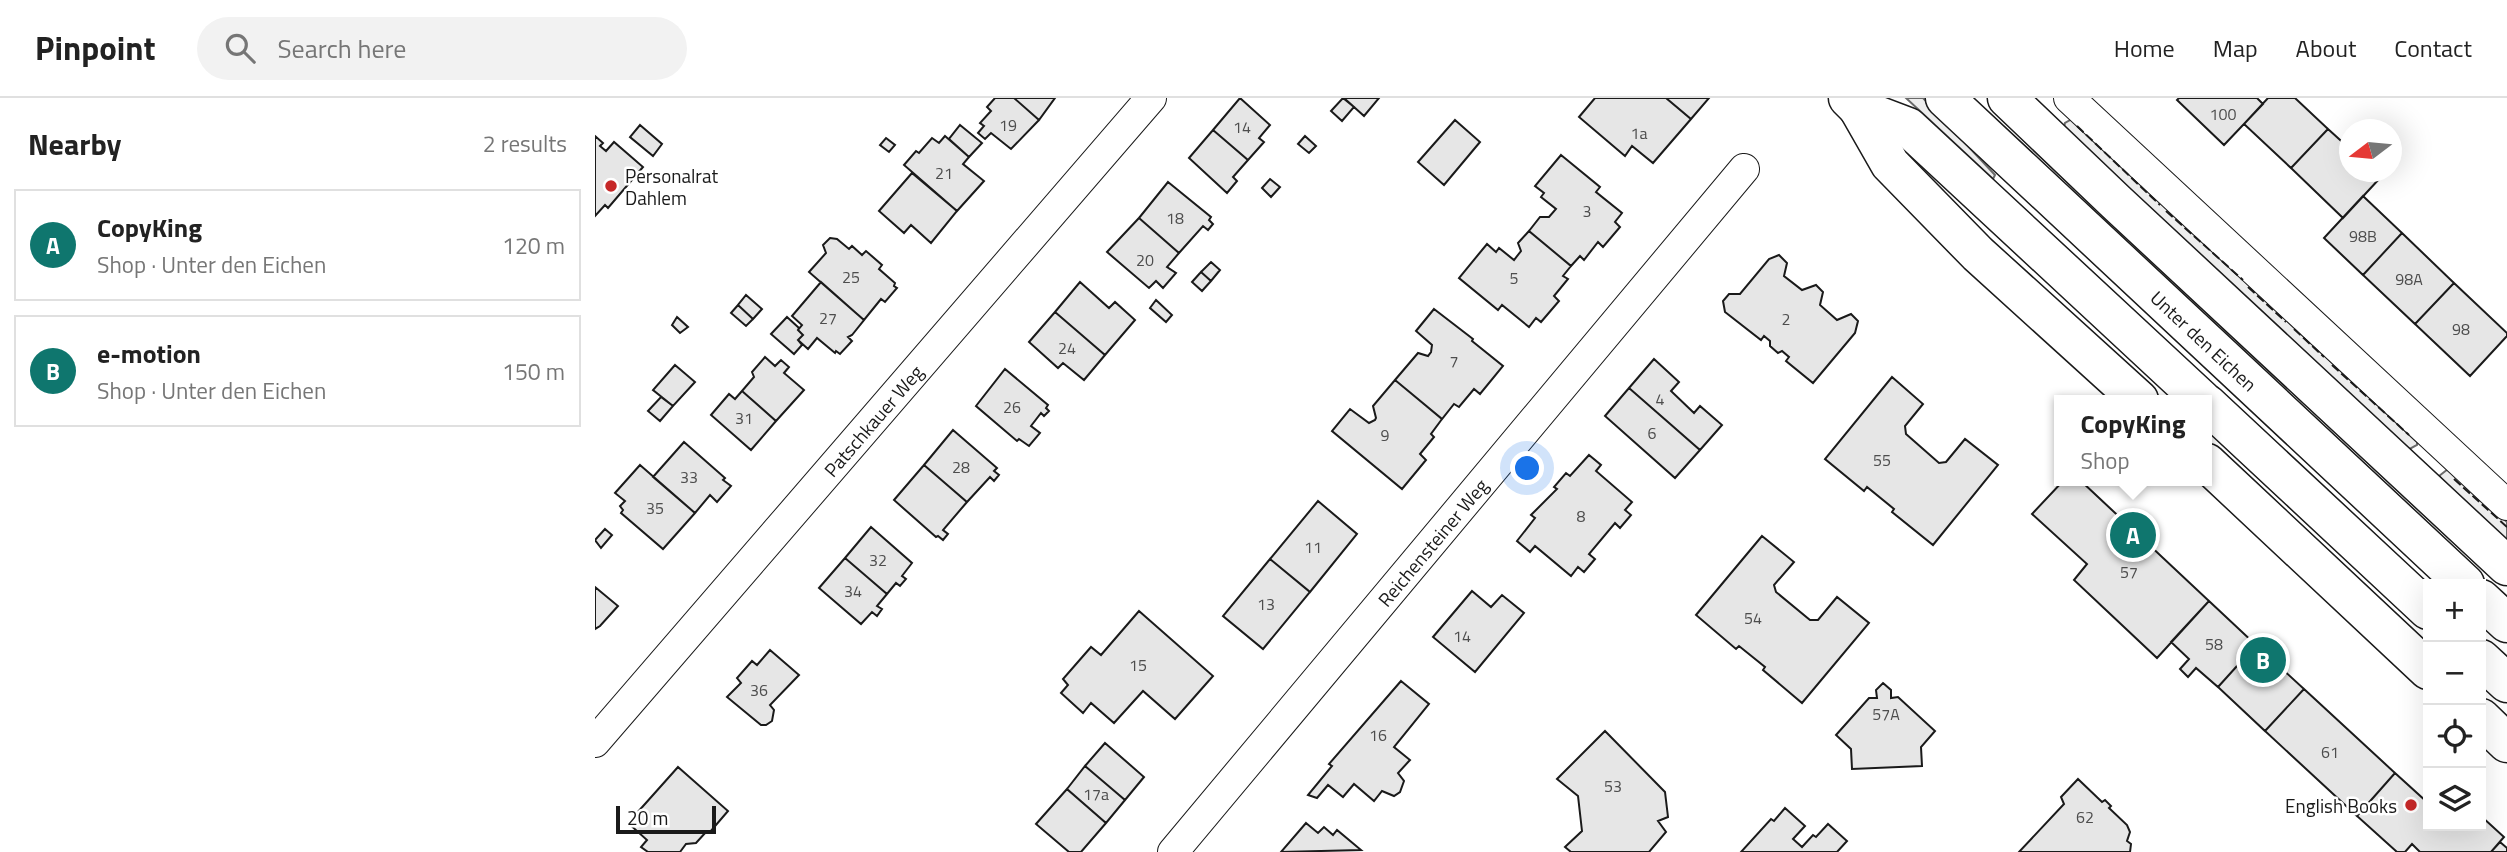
<!DOCTYPE html>
<meta charset="utf-8">
<style>
:root{--surface:#fff;--page:#f2f2f2;--text:#222;--muted:#767676;--line:#e0e0e0;--accent:#0f766e}
body{margin:0;font-family:"Titillium Web",sans-serif;background:var(--page);color:var(--text)}
.controls{position:absolute;right:21px;bottom:21px;display:grid;overflow:hidden;border-radius:0px;box-shadow:0 7px 28px #0002}
.controls button{width:63px;height:63px;display:grid;place-items:center;padding:0;border:0;border-bottom:2px solid var(--line);background:var(--surface);color:var(--text);font:35px sans-serif}
.compass{position:absolute;left:1744px;top:21px;width:63px;height:63px;border-radius:50%;background:var(--surface);box-shadow:0 7px 28px #0002;rotate:254deg}
.scale{position:absolute;left:21px;bottom:18px;width:100px;box-sizing:border-box;padding-left:7px;border:4px solid #1a1a1a;border-top:0;font-size:19px;line-height:24px;white-space:nowrap;color:#1a1a1a;-webkit-text-stroke:5px #fff;paint-order:stroke}
.you{position:absolute;left:933px;top:371px;width:24px;height:24px;margin:-18px;border:5px solid #fff;border-radius:50%;background:#1a73e8;box-shadow:0 0 0 10px #1a73e833}
.badge{display:grid;place-items:center;width:46px;height:46px;border-radius:50%;background:var(--accent);color:#fff;font-size:23px;font-weight:700}
.pin{position:absolute;translate:-50% -50%;border:4px solid #fff;box-shadow:0 2px 7px #0006}
.popup{position:absolute;left:1459px;top:297px;width:158px;height:91px;box-sizing:border-box;display:grid;place-content:center;border-radius:0px;background:var(--surface);filter:drop-shadow(0 2px 5px #0005);font-size:23px;white-space:nowrap;color:var(--muted)}
.popup b{font-size:26px;color:var(--text)}
.popup::after{content:'';position:absolute;left:50%;top:100%;margin-left:-14px;border:14px solid transparent;border-top-color:var(--surface)}
.list{margin:0;padding:0;list-style:none}
h2{display:flex;justify-content:space-between;align-items:center;height:91px;margin:0;padding:0 28px;font-size:30px}
h2 small{font-size:23px;font-weight:400;color:var(--muted)}
.list li{display:grid;grid-template-columns:46px 1fr auto;gap:21px;align-items:center;box-sizing:border-box;height:112px;margin:0 14px 14px;padding:0 14px;border:2px solid var(--line);border-radius:0px}
.list b{display:block;font-size:26px;white-space:nowrap}
.list p{margin:0;font-size:23px;white-space:nowrap;color:var(--muted)}
.list em{font-size:23px;font-style:normal;color:var(--muted)}
.icon{flex:none;width:38px;height:38px;fill:none;stroke:currentColor;stroke-width:2;stroke-linecap:round;stroke-linejoin:round}
.map{position:relative;flex:none;width:1912px;height:754px;overflow:hidden}
header{display:flex;align-items:center;gap:42px;box-sizing:border-box;height:98px;padding:0 35px;background:var(--surface);border-bottom:2px solid var(--line)}
header strong{font-size:33px}
nav{display:flex;gap:38px;margin-inline-start:auto;font-size:24px}
.search{width:490px;height:63px;background:var(--page);display:flex;align-items:center;gap:18px;box-sizing:border-box;padding:0 24px;border-radius:38px;color:var(--muted);font-size:26px}
main{display:flex}
aside{flex:1;background:var(--surface)}
.map>svg:first-child{display:block}
.built{fill:#ededed;stroke:#6a6a6a;stroke-width:2}
.building{fill:#e6e6e6;stroke:#1a1a1a;stroke-width:2}
.lines{fill:none;stroke-linecap:round;stroke-linejoin:round}
.street-casing{stroke:#1a1a1a;stroke-width:32}
.primary-casing{stroke:#1a1a1a;stroke-width:41}
.street{stroke:#fff;stroke-width:30}
.primary{stroke:#fff;stroke-width:38}
.fence{stroke:#1a1a1a;stroke-width:2;stroke-dasharray:9 3.5;stroke-linecap:butt}
.poi-dot{fill:#c62828;stroke:#fff;stroke-width:2.5}
.labels{text-anchor:middle;dominant-baseline:central;stroke-width:5;stroke-linejoin:round;paint-order:stroke}
.number-label{font-size:16px;fill:#4d4d4d}
.poi-label{font-size:19px;fill:#1a1a1a;stroke:#fff;text-anchor:start}
.street-label{font-size:19px;fill:#1a1a1a;stroke:#fff}
</style>
<header>
<strong>Pinpoint</strong>
<div class="search"><svg class="icon" aria-label="search" viewBox="0 0 24 24"><circle cx="10" cy="10" r="6"/><path d="M15 15l6 6"/></svg>Search here</div>
<nav><a>Home</a><a>Map</a><a>About</a><a>Contact</a></nav>
</header>
<main>
<aside>
<h2>Nearby<small>2 results</small></h2>
<ul class="list">
<li><span class="badge">A</span><div><b>CopyKing</b><p>Shop · Unter den Eichen</p></div><em>120 m</em></li>
<li><span class="badge">B</span><div><b>e-motion</b><p>Shop · Unter den Eichen</p></div><em>150 m</em></li>
</ul>
</aside>
<div class="map">
<svg width="1912" height="754" viewBox="0 0 1912 754">
<rect width="100%" height="100%" fill="#fff"/>
<path class="built" d="M1311,0H1328L1400,77L1398,81Z
M1477,21L1822,344V347L1811,353L1469,29L1470,25Z
M1853,371L1912,424V447L1844,378Z"/>
<path class="building" d="M400,0H419L444,22L416,51L396,35L390,41L383,35L389,28L385,25L396,13L392,9Z
M419,0H460L444,22Z
M645,0L675,27L664,40L669,44L653,62L618,32Z
M748,0L759,9L747,23L736,13Z
M749,0H784L769,18Z
M1000,0H1071L1096,21L1058,65L1037,48L1030,58L984,19Z
M1071,0H1114L1096,21Z
M1584,0H1662L1668,6L1629,47L1582,2Z
M1673,0H1700L1733,31L1696,70L1649,26Z
M860,22L885,44L849,87L823,64Z
M45,27L67,46L58,58L35,39Z
M365,27L387,45L374,59L354,41Z
M1733,31L1755,51V74H1778L1785,80L1748,120L1696,70Z
M618,32L653,62L638,79L642,83L632,95L594,60Z
M0,38L8,45L5,48L11,53L19,44L48,69L13,110L10,107L0,118Z
M350,38L374,59L368,66L389,83L362,113L309,67L321,53L324,55L337,40L344,45Z
M710,38L721,48L714,55L703,46Z
M291,40L300,47L294,54L285,47Z
M966,57L1005,89L1001,94L1027,115L1020,124L1025,129L1008,149L1003,144L989,162L985,158L976,168L934,133L945,119H954L961,111L946,99L949,95L940,88Z
M317,75L362,113L336,145L316,127L309,135L284,113Z
M675,81L685,89L676,99L667,90Z
M573,84L616,119L614,122L618,126L613,132L608,128L584,155L544,120Z
M1768,98L1807,135L1768,177L1729,140Z
M544,120L584,155L572,169L581,175L568,190L561,183L554,190L512,154Z
M934,133L976,168L968,178L973,181L959,198L964,203L946,224L941,220L934,229L907,207L903,212L864,180L892,146L901,154L904,150L919,162L926,153L923,145Z
M1807,135L1859,185L1820,226L1768,177Z
M235,140L242,141L254,151L257,148L267,157L271,153L287,167L284,171L300,185L299,188L302,190L290,204L286,201L269,222L214,174L231,155L228,147Z
M1184,157L1192,165L1189,178L1207,192L1221,187L1228,194L1225,207L1242,222L1256,216L1263,223L1260,235L1218,285L1191,263L1194,259L1187,253L1183,255L1175,248V243L1169,238L1166,242L1130,214L1128,203L1134,196H1145L1174,161Z
M616,164L625,172L616,183L606,174Z
M606,174L616,183L607,193L597,184Z
M226,184L269,222L257,237L253,239L257,243L245,256L241,253L240,255L222,240L213,251L203,242L208,237L203,232L207,227L197,218Z
M485,184L514,210L520,204L540,222L510,257L460,214Z
M1859,185L1912,235V238L1875,278L1820,226Z
M151,197L167,211L158,221L143,207Z
M561,202L577,217L571,224L555,210Z
M143,207L158,221L151,228L136,215Z
M839,211L878,241L877,243L908,268L885,296L879,291L864,309L859,306L847,321L800,282L823,255L833,258L836,254L837,247L821,233Z
M460,214L510,257L489,282L468,265L463,270L434,244Z
M82,219L93,229L85,235L77,227Z
M192,219L204,230L203,232L208,237L203,242L207,247L199,256L176,236Z
M170,259L180,268L186,262L194,269L189,275L209,292L181,323L147,293L159,279L157,274Z
M1059,261L1084,284L1076,293L1099,315L1105,308L1127,327L1105,352L1034,290Z
M80,267L100,284L78,308L58,292Z
M410,271L453,307L451,310L454,313L449,318L446,315L436,328L445,335L434,348L424,341L422,343L381,308Z
M1297,279L1328,306L1310,328L1311,336L1344,365L1351,364L1370,341L1403,367L1338,447L1297,414L1299,411L1272,389L1269,393L1230,361Z
M800,282L847,321L836,336L839,339L825,356L831,362L807,391L737,333L755,311L774,325L780,322L781,320L778,308Z
M1034,290L1105,352L1080,380L1010,318Z
M147,293L181,323L156,352L116,317L134,296L140,301Z
M66,299L78,308L65,323L53,313Z
M358,332L402,370L399,373L404,377L399,383L395,379L372,404L329,367Z
M89,344L130,380L128,382L136,388L122,404L115,397L100,415L58,379Z
M994,357L1006,367L1001,373L1037,404L1030,412L1036,417L1025,430L1020,425L994,456L1000,461L989,474L983,469L976,478L940,448L935,454L922,443L940,420L936,417L962,391L959,389L971,375L975,378Z
M45,367L100,415L68,451L26,415L28,412L25,408L30,403L20,395Z
M329,367L372,404L348,432L353,436L348,442L343,438L341,439L299,402Z
M1468,383H1486L1614,503L1562,560L1479,482L1492,466L1437,416Z
M723,403L762,436L715,494L675,461Z
M276,429L317,465L307,478L311,481L305,488L301,485L292,496L250,460Z
M10,431L17,437L6,450L0,442Z
M1167,438L1199,464L1179,487L1181,494L1215,522H1223L1242,499L1274,525L1207,605L1168,572L1170,569L1144,548L1141,551L1101,517Z
M250,460L292,496L282,508L287,511L282,518L277,514L266,526L224,490Z
M675,461L715,494L668,551L628,518Z
M0,489L23,508L5,528L0,531Z
M877,493L896,509L907,497L929,515L880,574L838,539Z
M1614,503L1661,547L1623,589L1601,570L1593,579L1585,571L1594,561L1576,544Z
M544,513L618,578L580,621L548,593L519,625L496,605L488,615L466,595L473,587L468,581L496,549L506,557Z
M1661,547L1709,591L1670,633L1623,589Z
M175,552L204,577L175,607L179,612L177,623L171,627H166L132,599L146,585L142,580L157,563L162,567Z
M806,583L834,606L799,649L815,662L803,675L809,683L805,694L799,698L787,693L779,703L759,686L748,699L733,687L722,700L713,697L737,668L734,666Z
M1288,585L1296,592V600L1303,599L1340,633L1326,649L1327,668L1257,671L1256,651L1241,637L1274,600H1282L1281,592Z
M1709,591L1800,675L1762,718L1670,633Z
M1010,633L1070,694L1073,719L1063,723L1071,734L1054,754H976L970,749L987,733L983,698L962,681Z
M510,645L549,679L530,702L490,668Z
M490,668L530,702L511,725L472,691Z
M83,669L133,713L115,734H111L101,745L91,746L85,754H53L46,749L52,742L33,725Z
M1800,675L1833,705V728H1886V718L1909,739L1896,754H1825L1817,746L1810,754H1802L1762,718Z
M1483,681L1507,704L1510,702L1516,708L1514,710L1532,727L1535,734L1532,743L1536,746L1535,754H1424L1469,706L1466,699Z
M472,691L511,725L486,754H474L441,726Z
M1190,710L1210,728L1198,741L1207,749L1218,737L1221,739L1233,726L1252,743L1242,754H1146L1176,721L1179,723Z
M711,725L723,735L729,729L738,737L742,732L766,752L686,754Z
M1905,744L1912,750V754H1896Z"/>
<g class="lines">
<defs>
<g id="street">
<path d="M1474,0L1912,407"/>
<path id="s1" d="M0,644L556,0"/>
<path id="s2" d="M578,754L1149,71"/>
</g>
<g id="primary">
<path d="M1253,0L1263,10L1313,29L1607,302"/>
<path id="s3" d="M1350,0L1870,486"/>
<path d="M1412,0L1521,104L1912,468"/>
<path d="M1263,10L1295,66L1383,156L1544,302"/>
<path d="M1612,306L1833,512"/>
<path d="M1612,365L1833,572"/>
<path d="M1886,501L1912,525"/>
<path d="M1886,561L1912,585"/>
<path d="M1886,620L1912,645"/>
</g>
</defs>
<use href="#street" class="street-casing"/>
<use href="#primary" class="primary-casing"/>
<use href="#street" class="street"/>
<use href="#primary" class="primary"/>
<path class="fence" d="M1482,28L1565,107
M1571,113L1648,182
M1653,189L1691,224
M1699,231L1729,259
M1737,267L1814,337
M1859,381L1912,429"/>
</g>
<g class="poi-dot">
<circle cx="16" cy="88" r="7"/>
<circle cx="1816" cy="707" r="7"/>
</g>
<g class="labels">
<g class="number-label">
<text x="1628" y="16">100</text>
<text x="413" y="27">19</text>
<text x="647" y="29">14</text>
<text x="1044" y="35">1a</text>
<text x="349" y="75">21</text>
<text x="992" y="113">3</text>
<text x="580" y="120">18</text>
<text x="1768" y="138">98B</text>
<text x="550" y="162">20</text>
<text x="256" y="179">25</text>
<text x="919" y="180">5</text>
<text x="1814" y="181">98A</text>
<text x="233" y="220">27</text>
<text x="1191" y="221">2</text>
<text x="1866" y="231">98</text>
<text x="472" y="250">24</text>
<text x="859" y="263">7</text>
<text x="1065" y="301">4</text>
<text x="417" y="309">26</text>
<text x="149" y="320">31</text>
<text x="1057" y="335">6</text>
<text x="790" y="337">9</text>
<text x="1287" y="362">55</text>
<text x="366" y="369">28</text>
<text x="94" y="379">33</text>
<text x="60" y="410">35</text>
<text x="986" y="418">8</text>
<text x="718" y="449">11</text>
<text x="283" y="462">32</text>
<text x="1534" y="474">57</text>
<text x="258" y="493">34</text>
<text x="671" y="506">13</text>
<text x="1158" y="520">54</text>
<text x="867" y="538">14</text>
<text x="1619" y="546">58</text>
<text x="543" y="567">15</text>
<text x="164" y="592">36</text>
<text x="1291" y="616">57A</text>
<text x="783" y="637">16</text>
<text x="1735" y="654">61</text>
<text x="1018" y="688">53</text>
<text x="501" y="696">17a</text>
<text x="1490" y="719">62</text>
</g>
<g class="poi-label">
<text x="30" y="77">Personalrat<tspan x="30" dy="22">Dahlem</tspan></text>
<text x="1802" y="707" text-anchor="end">English Books</text>
</g>
<g class="street-label">
<text stroke="none"><textPath href="#s3" startOffset="355">Unter den Eichen</textPath></text>
<text stroke="none"><textPath href="#s1" startOffset="425">Patschkauer Weg</textPath></text>
<text stroke="none"><textPath href="#s2" startOffset="404">Reichensteiner Weg</textPath></text>
</g>
</g>
</svg>
<div class="controls">
<button>+</button>
<button>−</button>
<button><svg class="icon" aria-label="locate" viewBox="0 0 24 24"><circle cx="12" cy="12" r="6"/><path d="M12 2v4M12 18v4M2 12h4M18 12h4"/></svg></button>
<button><svg class="icon" aria-label="layers" viewBox="0 0 24 24"><path d="M12 4l9 5-9 5-9-5zM3 14l9 5 9-5"/></svg></button>
</div>
<svg class="compass" viewBox="-18 -18 36 36"><path d="M0-13l5 13h-10z" fill="#e53935"/><path d="M0 13l5-13h-10z" fill="#767676"/></svg>
<div class="scale">20 m</div>
<div class="you"></div>
<div class="pin badge" style="left:1538px;top:437px">A</div>
<div class="popup"><b>CopyKing</b>Shop</div>
<div class="pin badge" style="left:1668px;top:562px">B</div>
</div>
</main>
